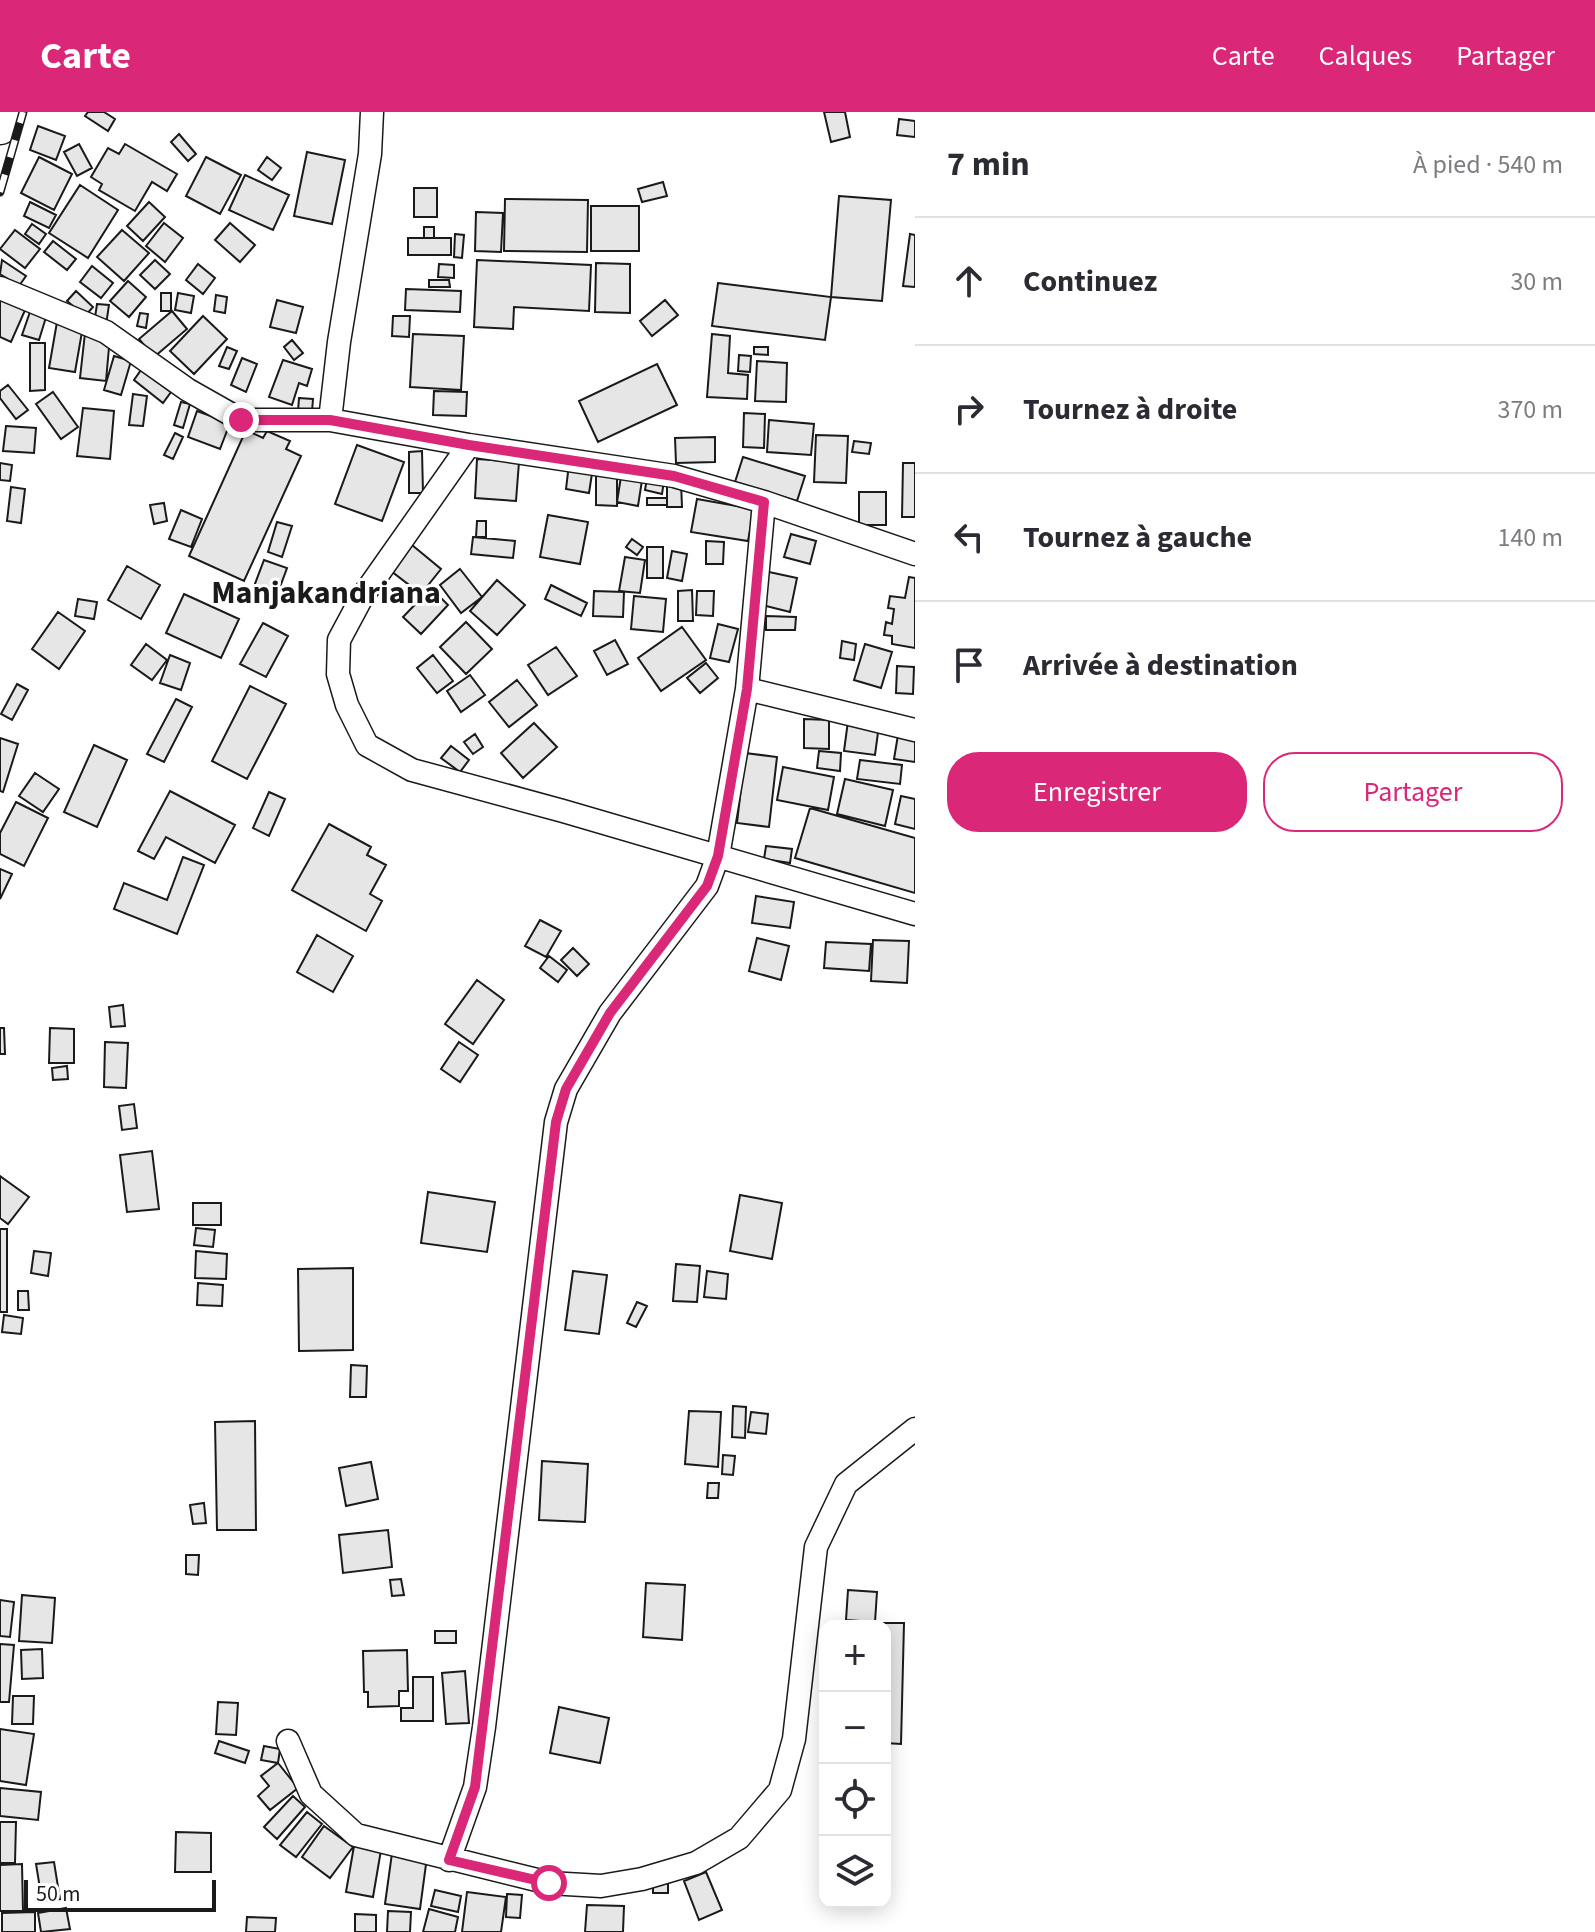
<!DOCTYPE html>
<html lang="fr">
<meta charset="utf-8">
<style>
:root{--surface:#fff;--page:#f7f7f7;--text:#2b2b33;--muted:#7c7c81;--line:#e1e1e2;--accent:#db2777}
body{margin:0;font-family:"Source Sans 3",sans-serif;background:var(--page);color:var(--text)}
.controls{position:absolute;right:24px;bottom:24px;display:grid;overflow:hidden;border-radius:16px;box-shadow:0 4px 20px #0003}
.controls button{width:72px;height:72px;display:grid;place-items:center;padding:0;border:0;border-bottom:2px solid var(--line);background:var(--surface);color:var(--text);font:40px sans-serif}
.scale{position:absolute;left:24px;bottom:20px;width:192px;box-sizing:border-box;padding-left:8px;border:4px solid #1a1a1a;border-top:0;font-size:22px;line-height:28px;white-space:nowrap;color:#1a1a1a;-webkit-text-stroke:6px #fff;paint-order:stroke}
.stop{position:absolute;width:24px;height:24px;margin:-18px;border:6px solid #db2777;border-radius:50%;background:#fff}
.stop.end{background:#db2777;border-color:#fff;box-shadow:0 2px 8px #0008}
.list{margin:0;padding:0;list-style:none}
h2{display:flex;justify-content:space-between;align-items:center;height:104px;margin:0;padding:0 32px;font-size:34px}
h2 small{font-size:26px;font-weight:400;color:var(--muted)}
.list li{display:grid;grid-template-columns:52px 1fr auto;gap:24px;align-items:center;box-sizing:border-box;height:128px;padding:0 32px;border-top:2px solid var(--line)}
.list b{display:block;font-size:30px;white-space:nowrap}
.list em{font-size:26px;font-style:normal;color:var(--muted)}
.actions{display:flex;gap:16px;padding:24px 32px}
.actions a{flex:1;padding:18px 0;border:2px solid var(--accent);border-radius:32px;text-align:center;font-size:28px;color:var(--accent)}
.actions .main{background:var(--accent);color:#fff}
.icon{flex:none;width:44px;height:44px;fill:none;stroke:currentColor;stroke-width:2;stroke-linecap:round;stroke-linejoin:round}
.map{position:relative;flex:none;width:915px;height:1820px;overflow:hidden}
header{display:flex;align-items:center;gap:48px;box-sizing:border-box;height:112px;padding:0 40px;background:var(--accent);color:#fff}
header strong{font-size:38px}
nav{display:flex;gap:44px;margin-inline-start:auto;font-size:28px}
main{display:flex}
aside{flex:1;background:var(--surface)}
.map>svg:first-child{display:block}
.building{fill:#e6e6e6;stroke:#1a1a1a;stroke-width:2}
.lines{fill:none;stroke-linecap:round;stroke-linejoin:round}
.minor-casing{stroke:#1a1a1a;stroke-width:25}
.primary-casing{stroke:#1a1a1a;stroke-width:39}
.minor{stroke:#fff;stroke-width:22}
.primary{stroke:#fff;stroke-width:36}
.rail-casing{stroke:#1a1a1a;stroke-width:9}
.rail{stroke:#fff;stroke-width:6;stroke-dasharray:18;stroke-linecap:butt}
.route{stroke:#db2777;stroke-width:10}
.labels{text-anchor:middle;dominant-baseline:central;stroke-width:6;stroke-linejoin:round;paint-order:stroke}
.district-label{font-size:32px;font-weight:bold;fill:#1a1a1a;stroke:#fff}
</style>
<header>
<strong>Carte</strong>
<nav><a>Carte</a><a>Calques</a><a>Partager</a></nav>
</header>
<main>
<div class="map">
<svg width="915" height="1820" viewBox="0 0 915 1820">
<rect width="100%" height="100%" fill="#fff"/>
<path class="building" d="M88,0H104L115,7L108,19L85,4Z
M824,0H845L850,25L831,30Z
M899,7L915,9V25L897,23Z
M38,14L65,24L56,48L30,38Z
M179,22L196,42L188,49L171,30Z
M79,32L92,56L77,64L64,40Z
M125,32L177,62L167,79L152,70L135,99L99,78L102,72L91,65L108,36L119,42Z
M307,40L345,48L332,112L294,104Z
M39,45L72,62L54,98L21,81Z
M206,45L241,63L220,102L186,84Z
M267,45L281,56L272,68L258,58Z
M245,63L289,83L273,118L229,98Z
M663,70L667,84L642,90L638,77Z
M80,73L118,98L88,146L49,121Z
M414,76H437V105H414Z
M839,84L891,88L882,189L831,185Z
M505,87L588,88L587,140L504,139Z
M30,90L56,103L49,116L24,104Z
M149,90L165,105L143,129L127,114Z
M591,94H639V139H591Z
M476,100L503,101L501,140L475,139Z
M164,111L183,126L165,150L146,134Z
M230,111L255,133L240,150L215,128Z
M32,112L46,122L39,132L25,122Z
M424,115H434V126H424Z
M15,118L40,137L25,156L0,137Z
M122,118L149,141L124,169L97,145Z
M455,122L464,123L462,146L454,145Z
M910,122L915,123V175L903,174Z
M408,126H451V143H408Z
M53,129L76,147L67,158L44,140Z
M2,148L26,164L19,174L0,162Z
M155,148L170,162L155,177L140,163Z
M477,148L591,153L589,199L514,195L513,217L474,215Z
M596,151L630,152V201L595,200Z
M198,152L215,166L203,182L186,168Z
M439,152L454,153V166L438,165Z
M92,154L113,171L101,186L80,170Z
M429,168H449L450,175H429Z
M128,169L146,185L129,205L110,189Z
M718,171L831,185L825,228L712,214Z
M406,177L461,179L460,200L405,198Z
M76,179L93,195L85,204L67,189Z
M161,181H171V199H161Z
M178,181L194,184L191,201L175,198Z
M216,183L227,185L225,201L214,199Z
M0,184L26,196L11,230L0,225Z
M277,188L303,195L296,221L270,215Z
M665,188L678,203L652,224L640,209Z
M97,192L109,193L106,213L94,212Z
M31,197L47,202L39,228L22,223Z
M172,199L187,217L154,245L139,227Z
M140,201L148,202L146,216L137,214Z
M203,204L227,227L194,262L170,239Z
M393,204H410L409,225L392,224Z
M57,210L83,214L75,260L49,256Z
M85,221L110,224L106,269L80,266Z
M413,222L464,224L461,278L410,275Z
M712,222L730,224L728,261L748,263L747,287L707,285Z
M292,228L303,241L294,248L284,235Z
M30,231H45V278L30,279Z
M227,235L237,239L229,257L219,254Z
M754,235H768V243L754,242Z
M739,243L751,244L750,260L738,259Z
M114,244L131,249L121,283L104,278Z
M242,246L257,252L246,280L231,273Z
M283,248L312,257L307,274L299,271L292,293L269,285Z
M757,249L787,251L786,290L755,289Z
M657,252L677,293L598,330L579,289Z
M141,258L171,280L163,291L134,268Z
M8,273L28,298L16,307L0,286V279Z
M434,279L467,280L466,304L433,303Z
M53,280L78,315L61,327L36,292Z
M133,282L147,284L143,314L129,313Z
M299,286L313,287L312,300L298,299Z
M181,290L190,292L183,316L174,313Z
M83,296L114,299L110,347L77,344Z
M197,299L230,311L220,337L188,325Z
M744,301L765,302L764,336L743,335Z
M769,308L814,312L811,343L767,340Z
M6,314L36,316L34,341L3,339Z
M246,318L263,326L267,319L290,329L286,337L301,344L244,469L189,444Z
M175,321L183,325L173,347L164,343Z
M816,323L848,324L846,371L814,370Z
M715,325V350L676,351L675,326Z
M854,329L871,331L869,342L852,340Z
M357,333L404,350L382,409L335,392Z
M422,339L423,381H409V340Z
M743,345L805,364L797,389L735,370Z
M477,347L519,350L516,389L475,386Z
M0,351L12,353L10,369L0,368Z
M903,351H915V405H902Z
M569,352L593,355L589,381L566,377Z
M622,358L643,362L638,394L617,390Z
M596,359H617V394L596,393Z
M647,366L664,369L662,382L645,378Z
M667,370H681L682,395H667Z
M11,375L25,377L21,411L7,409Z
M859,380H886V413H859Z
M647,386H667V393H647Z
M697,387L754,397L748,429L691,420Z
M164,391L167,409L154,412L150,393Z
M181,398L202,407L191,435L169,427Z
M548,403L588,410L580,452L540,445Z
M477,409H486V425H476Z
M277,410L292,414L282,445L268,440Z
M791,422L816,429L810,452L784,445Z
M473,425L515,429L513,446L471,442Z
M632,427L643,435L637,443L626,435Z
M706,429L724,430L723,452H706Z
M412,433L441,457L421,482L391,459Z
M647,435H663V466H647Z
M672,439L687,442L682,469L667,466Z
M625,445L645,448L640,481L619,479Z
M264,448L287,456L273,494L250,485Z
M127,454L160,473L141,507L108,488Z
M460,457L482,485L461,501L440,473Z
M769,460L797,466L790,500L762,493Z
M909,465L915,466V536L892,532V524L884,523L886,510L892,512L894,497L888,496L890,484L905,486Z
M497,468L525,493L497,523L470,499Z
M551,473L587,491L581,504L545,487Z
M431,476L448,493L421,522L403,505Z
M692,478L693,509H678V479Z
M594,479L624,480L623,505L593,504Z
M697,479H714L713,504L696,503Z
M184,482L239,507L221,546L166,521Z
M634,484L666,487L663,520L631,517Z
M78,487L97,490L94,507L75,504Z
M58,500L85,519L59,557L32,537Z
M766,504L796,505L795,518H766Z
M466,510L492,537L466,562L440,535Z
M263,511L288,524L266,565L240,552Z
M718,512L738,517L729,550L710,546Z
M682,515L706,548L661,579L638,546Z
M615,528L628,552L607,563L594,539Z
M842,529L856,532L854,548L840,546Z
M146,532L167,548L152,568L131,553Z
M865,532L892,540L881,576L854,568Z
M556,535L577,564L548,583L528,553Z
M170,543L190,551L181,578L160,571Z
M433,543L453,569L437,581L417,556Z
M706,551L718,566L700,581L687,566Z
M897,554L914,555L913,582L896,581Z
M470,563L485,583L461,600L447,579Z
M517,568L537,593L509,615L489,590Z
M17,572L28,578L12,608L1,602Z
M250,574L286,592L247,667L212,649Z
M176,587L192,595L164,650L147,642Z
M804,607L829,608V637L804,636Z
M848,609L879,613L875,643L844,639Z
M534,611L557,635L523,666L501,641Z
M475,622L483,635L473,642L464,630Z
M898,623L915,626V650L894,647Z
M0,626L18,632L3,680L0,679Z
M94,633L127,648L97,715L64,700Z
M451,634L469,648L460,660L441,646Z
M819,639L841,641L840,659L817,656Z
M745,641L777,645L769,715L737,711Z
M860,648L902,653L900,672L857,667Z
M783,655L834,665L828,698L777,688Z
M35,661L59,677L43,700L19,684Z
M845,667L893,678L885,714L837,702Z
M170,679L235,713L215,751L166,725L154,747L138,739Z
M269,680L285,687L269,724L253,716Z
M901,684L915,687V717L895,712Z
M16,690L48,706L24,754L0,742V721Z
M810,696L915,726V781L795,746Z
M329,712L371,735L367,743L386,753L370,782L382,789L366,819L292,778Z
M766,734L792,737L790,751L764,747Z
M183,745L204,753L177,822L114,797L124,771L167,788Z
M0,757L12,762L0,787Z
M756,784L794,790L790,816L752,811Z
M540,808L561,819L546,845L525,834Z
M317,823L353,844L333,880L297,860Z
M757,826L789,834L781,868L749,859Z
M873,828L909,829L907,871L871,869Z
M826,830L871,832L869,859L824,856Z
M573,836L589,852L577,864L561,848Z
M549,844L567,858L558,870L540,856Z
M477,868L504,888L473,932L445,912Z
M123,893L125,914L111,915L109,895Z
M0,916H4L5,942H0Z
M50,916L74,917V951H49Z
M105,930L128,931L126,976L104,975Z
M459,930L478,943L460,970L441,957Z
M67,954L68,967L53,968L52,956Z
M134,992L137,1016L122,1018L119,994Z
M152,1039L159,1097L127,1100L120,1043Z
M0,1064L29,1085L8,1112L0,1106Z
M428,1080L495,1090L487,1140L421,1131Z
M740,1083L782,1091L772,1147L730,1139Z
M193,1091H221V1113H193Z
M196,1116L215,1118L213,1135L194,1133Z
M0,1117H7V1200H0Z
M34,1139L51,1141L48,1164L31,1161Z
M196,1139L227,1142L226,1167L195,1166Z
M676,1152L700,1154L697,1190L673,1189Z
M353,1156V1238L299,1239L298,1157Z
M573,1159L607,1163L599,1222L565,1218Z
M707,1159L728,1162L726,1187L704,1185Z
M198,1171L223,1173L222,1194L197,1193Z
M18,1179H28L29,1198H18Z
M637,1190L647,1194L636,1215L627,1211Z
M4,1203L23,1206L21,1222L2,1220Z
M351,1253L367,1254L366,1285H350Z
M733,1294L746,1295L745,1326L732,1325Z
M689,1299L721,1300L718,1355L685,1352Z
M751,1300L768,1302L766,1322L748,1320Z
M255,1309L256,1418H217L215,1310Z
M723,1343L735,1344L733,1363L722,1362Z
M542,1349L588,1352L585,1410L539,1408Z
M371,1350L378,1387L346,1394L339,1356Z
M708,1371H719L718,1386H707Z
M204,1391L206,1411L193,1412L190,1393Z
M388,1418L392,1455L343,1461L339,1423Z
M186,1443H199L198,1463L186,1462Z
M401,1467L404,1483L392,1484L390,1468Z
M646,1471L685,1473L682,1528L643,1525Z
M848,1478L877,1480L875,1510L846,1508Z
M22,1483L55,1486L52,1531L19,1529Z
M0,1488L14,1490L10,1525L0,1524Z
M847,1511H904L901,1632L885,1631V1514H847Z
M435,1519H456V1531H435Z
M0,1532L14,1533L9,1590H0Z
M42,1537L43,1566L22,1567L21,1538Z
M407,1538L408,1579H399V1594L368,1595V1580H364L363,1539Z
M465,1559L469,1611L446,1612L442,1561Z
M413,1565H433V1609H401V1596H413Z
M13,1584H34L33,1612H12Z
M218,1590L238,1591L236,1623L216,1622Z
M559,1595L609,1606L600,1651L550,1641Z
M0,1617L34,1622L26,1673L0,1669Z
M219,1629L249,1639L245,1651L215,1641Z
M264,1634L280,1637L278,1651L261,1648Z
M278,1651L298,1676L270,1698L258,1684L269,1674L261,1664Z
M0,1676L41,1680L38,1708L0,1704Z
M293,1684L305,1695L277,1727L264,1715Z
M307,1700L322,1712L296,1745L280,1733Z
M0,1710H16L15,1751H0Z
M324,1714L353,1735L330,1766L302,1745Z
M176,1720L211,1721V1760H175Z
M354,1734L381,1738L373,1785L346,1780Z
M392,1741L427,1745L420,1797L385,1792Z
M54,1750L60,1787L42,1789L36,1752Z
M22,1752L23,1799H0V1753Z
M706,1760L722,1798L699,1808L684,1769Z
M653,1770H668V1781H653Z
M435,1778L461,1784L458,1800L431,1794Z
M467,1780L506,1785L501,1820H462Z
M507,1782L522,1783L520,1806L506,1805Z
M587,1793L624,1794L623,1820H585Z
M66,1796L70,1817L41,1820L38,1801Z
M429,1797L458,1805L455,1820H423Z
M388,1799L411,1800L410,1820H387Z
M35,1800V1820H2V1801Z
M355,1802L376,1803V1820H355Z
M247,1805L276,1806L275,1820H246Z"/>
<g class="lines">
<defs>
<path id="minor" d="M372,0L370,42L339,230L330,308L469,333L674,364L764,390L915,442
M0,176L106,220L188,278L241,308H330
M469,333L362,485L339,528L338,562L347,593L367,633L412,658L563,699L915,802
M764,390L747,577L915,618
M288,1629L311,1682L356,1723L549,1771L601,1774L642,1767L696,1751L739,1726L780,1678L794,1627L816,1435L846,1372L915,1317
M449,1748L475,1675L484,1615L556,1010L566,977L610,901L707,774L718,744L747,577"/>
<path id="primary" d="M0,14L4,0"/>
</defs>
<use href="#minor" class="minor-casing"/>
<use href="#primary" class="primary-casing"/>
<use href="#minor" class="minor"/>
<use href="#primary" class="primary"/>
<defs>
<path id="rail" d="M0,80L23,0"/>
</defs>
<use href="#rail" class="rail-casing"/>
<use href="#rail" class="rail"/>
</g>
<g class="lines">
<path class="route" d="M241,308H330L469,333L674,364L764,390L747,577L718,744L707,774L610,901L566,977L556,1010L475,1675L449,1748L549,1771"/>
</g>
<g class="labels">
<g class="district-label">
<text x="326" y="481">Manjakandriana</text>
</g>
</g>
</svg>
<div class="controls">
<button>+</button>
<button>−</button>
<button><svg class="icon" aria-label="locate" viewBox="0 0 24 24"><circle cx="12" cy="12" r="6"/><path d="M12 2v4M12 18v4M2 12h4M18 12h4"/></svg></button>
<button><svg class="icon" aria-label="layers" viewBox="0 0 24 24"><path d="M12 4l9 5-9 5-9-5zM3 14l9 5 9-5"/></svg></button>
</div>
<div class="scale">50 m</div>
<div class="stop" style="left:549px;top:1771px"></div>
<div class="stop end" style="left:241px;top:308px"></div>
</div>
<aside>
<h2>7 min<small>À pied · 540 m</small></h2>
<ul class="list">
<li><svg class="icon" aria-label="ahead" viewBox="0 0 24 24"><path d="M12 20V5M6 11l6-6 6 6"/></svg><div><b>Continuez</b></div><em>30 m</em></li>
<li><svg class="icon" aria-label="right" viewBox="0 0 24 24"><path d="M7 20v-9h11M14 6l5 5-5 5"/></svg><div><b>Tournez à droite</b></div><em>370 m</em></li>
<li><svg class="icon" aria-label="left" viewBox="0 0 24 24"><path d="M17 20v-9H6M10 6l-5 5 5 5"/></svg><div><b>Tournez à gauche</b></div><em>140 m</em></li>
<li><svg class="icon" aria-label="arrive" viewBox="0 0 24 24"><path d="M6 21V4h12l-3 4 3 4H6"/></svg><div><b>Arrivée à destination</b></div></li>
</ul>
<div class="actions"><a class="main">Enregistrer</a><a>Partager</a></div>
</aside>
</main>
